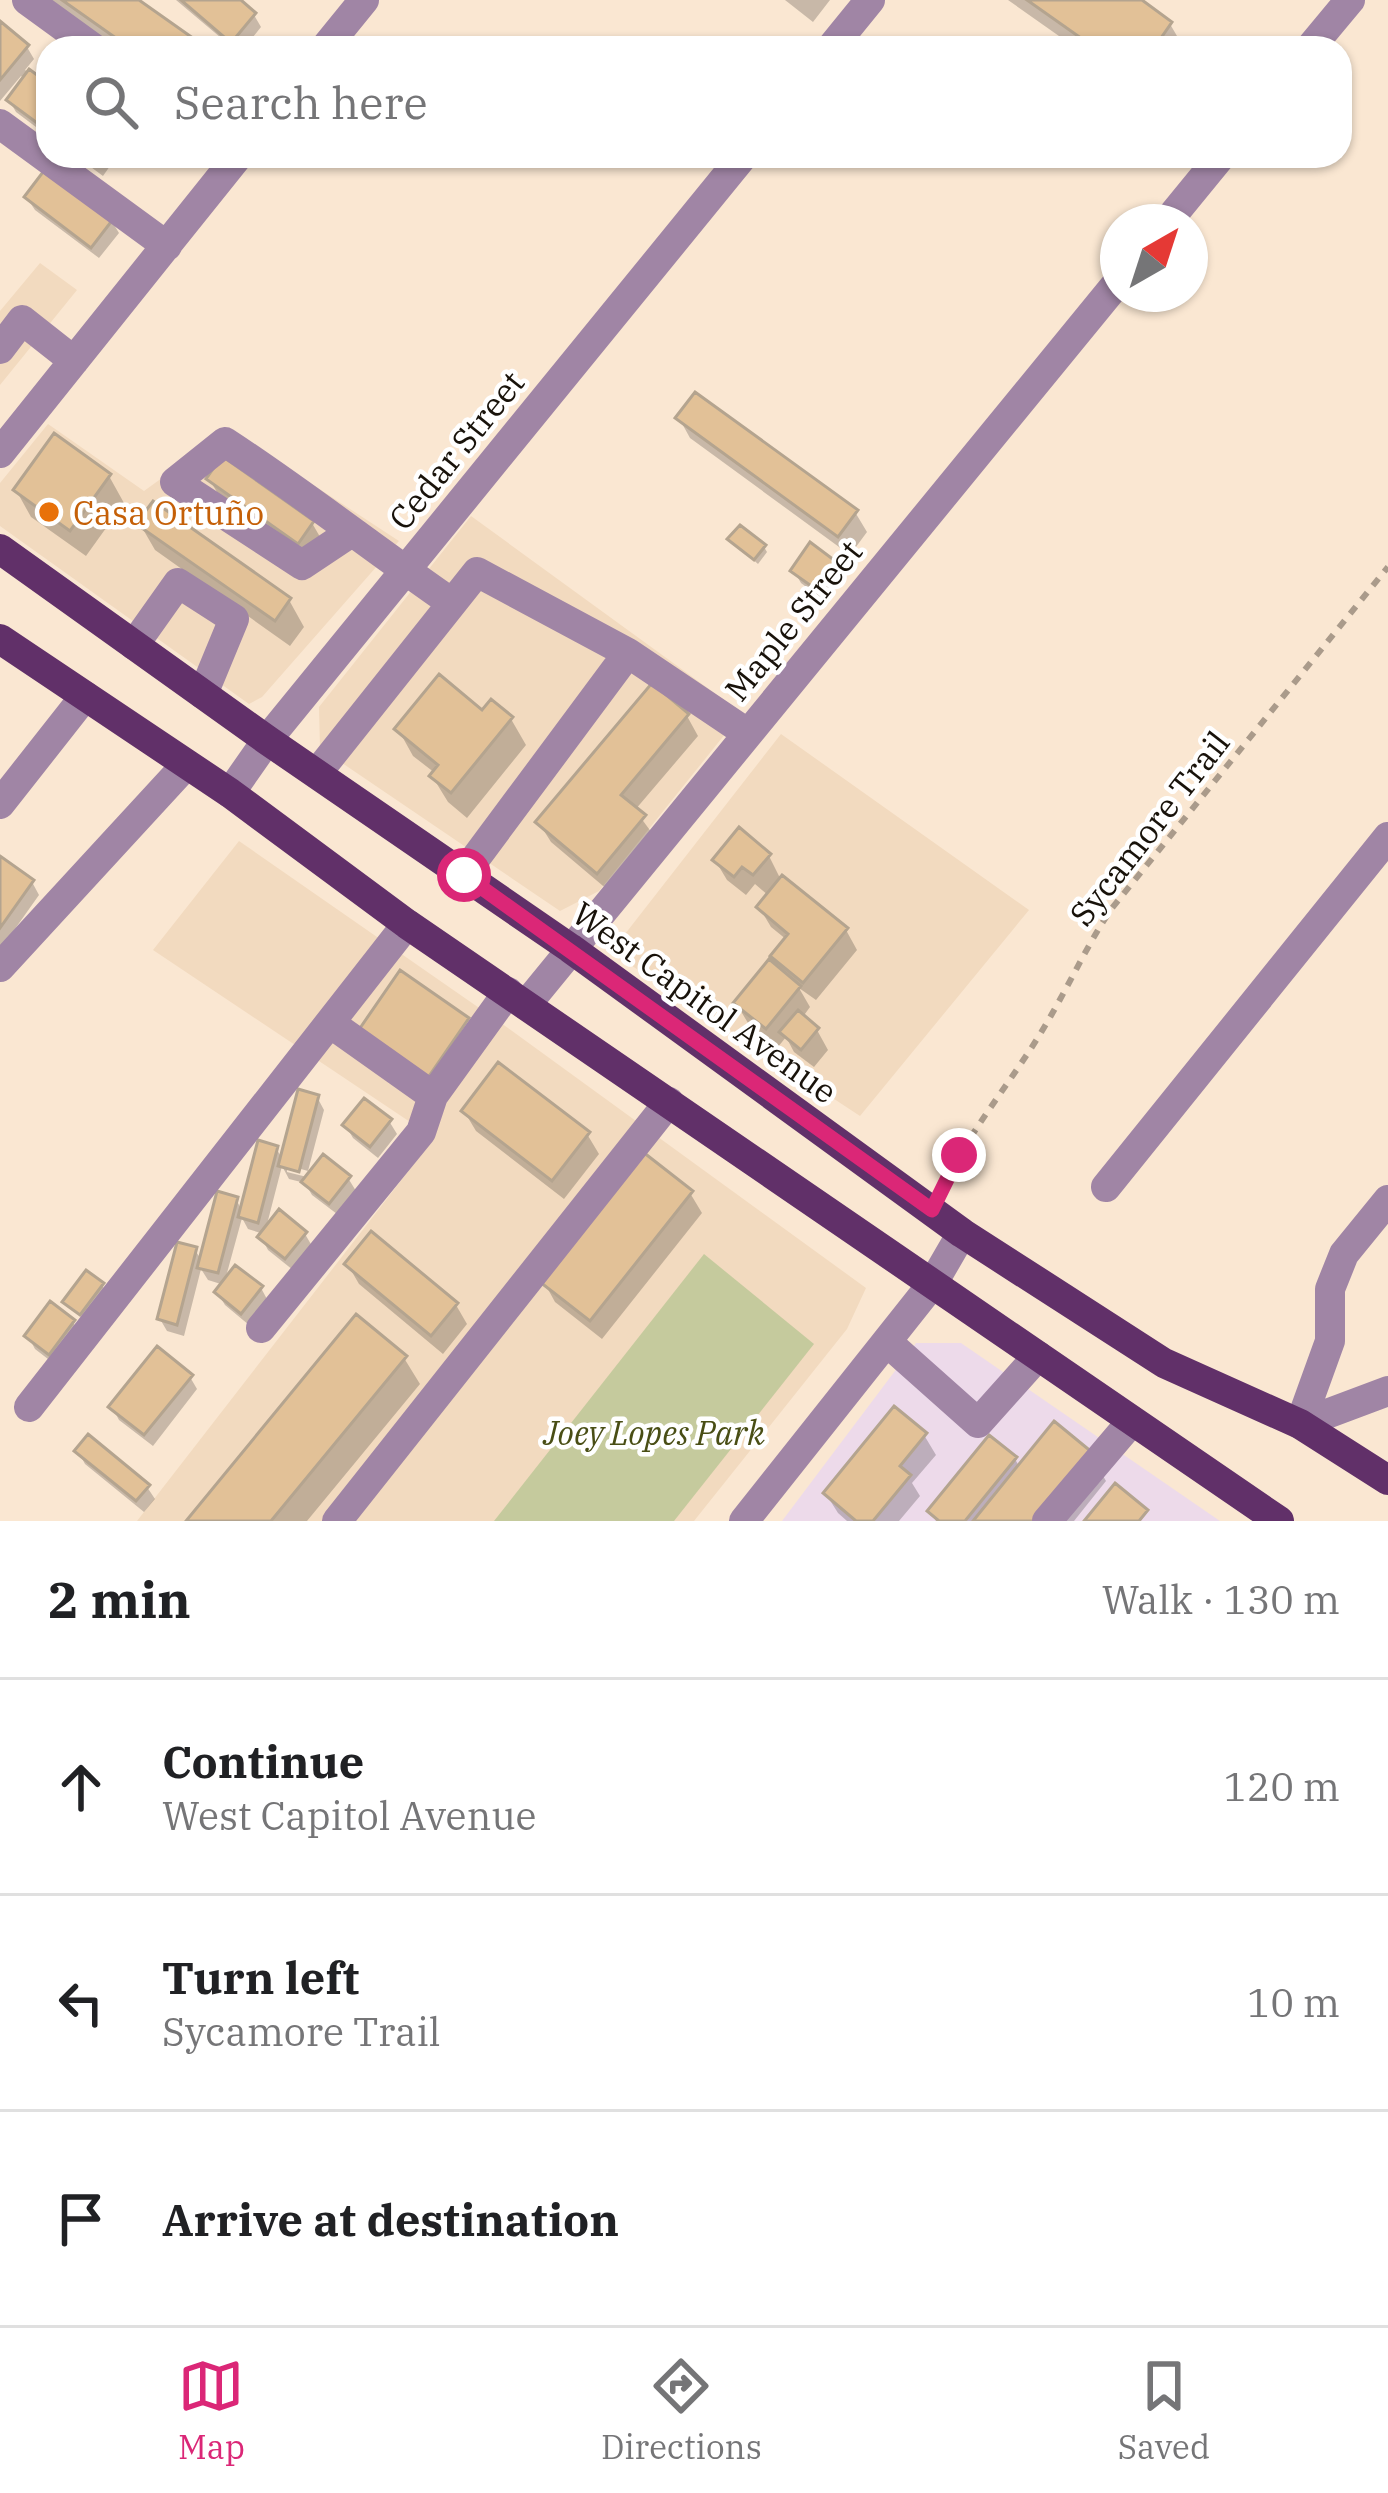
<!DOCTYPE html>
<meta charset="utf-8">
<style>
:root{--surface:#fff;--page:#f2f2f2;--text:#202124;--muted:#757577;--line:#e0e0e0;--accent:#db2777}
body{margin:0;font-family:"IBM Plex Serif",serif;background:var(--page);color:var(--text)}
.compass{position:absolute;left:1100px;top:204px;width:108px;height:108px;border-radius:50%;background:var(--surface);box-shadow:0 3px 9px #0004;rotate:39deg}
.stop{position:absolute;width:36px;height:36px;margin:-27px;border:9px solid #db2777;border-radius:50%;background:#fff}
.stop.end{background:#db2777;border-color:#fff;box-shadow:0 3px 12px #0008}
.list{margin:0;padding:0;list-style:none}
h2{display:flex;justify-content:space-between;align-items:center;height:156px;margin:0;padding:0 48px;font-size:51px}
h2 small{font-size:39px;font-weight:400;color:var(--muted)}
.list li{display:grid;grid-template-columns:78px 1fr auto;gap:36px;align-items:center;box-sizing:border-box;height:216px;padding:0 48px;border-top:3px solid var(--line)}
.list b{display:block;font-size:45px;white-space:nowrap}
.list p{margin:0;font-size:39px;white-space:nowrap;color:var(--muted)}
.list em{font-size:39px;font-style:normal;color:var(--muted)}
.icon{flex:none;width:66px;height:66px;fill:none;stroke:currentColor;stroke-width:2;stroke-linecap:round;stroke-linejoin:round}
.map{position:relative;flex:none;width:1388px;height:1521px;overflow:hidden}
.search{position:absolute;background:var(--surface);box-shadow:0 3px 9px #0004;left:36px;right:36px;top:36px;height:132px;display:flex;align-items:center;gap:30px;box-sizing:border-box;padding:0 42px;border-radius:36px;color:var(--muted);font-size:45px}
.sheet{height:804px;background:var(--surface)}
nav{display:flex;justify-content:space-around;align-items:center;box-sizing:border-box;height:168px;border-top:3px solid var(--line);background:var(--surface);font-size:33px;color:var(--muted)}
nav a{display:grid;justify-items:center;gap:6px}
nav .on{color:var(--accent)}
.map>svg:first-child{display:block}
.built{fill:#f2dabf}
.industrial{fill:#eddaea}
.green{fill:#c5ca9d}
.shadow{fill:#0003}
.building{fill:#e2c197;stroke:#b4a48f;stroke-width:3}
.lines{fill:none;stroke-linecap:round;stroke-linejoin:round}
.path{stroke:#aa9b8b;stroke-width:6;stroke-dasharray:9 9;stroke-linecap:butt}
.minor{stroke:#a085a5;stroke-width:30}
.major{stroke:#613069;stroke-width:30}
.route{stroke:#db2777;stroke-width:15}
.food-dot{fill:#e8710a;stroke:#fff;stroke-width:4.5}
.labels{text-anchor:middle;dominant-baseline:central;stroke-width:9;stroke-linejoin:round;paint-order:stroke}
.street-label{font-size:33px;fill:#18120a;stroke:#fff}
.food-label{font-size:33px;fill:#c56008;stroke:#fff;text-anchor:start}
.park-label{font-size:33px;font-style:italic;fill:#494e15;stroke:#fff}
</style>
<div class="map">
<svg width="1388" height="1521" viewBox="0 0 1388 1521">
<rect width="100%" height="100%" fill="#fae7d2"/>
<path class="built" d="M40,263L77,290L0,385V311Z
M48,424L144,491L220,436L249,443L399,541L262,697L249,704L0,526V483Z
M471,516L742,713L599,891L560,911L320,748L319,707Z
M781,734L1029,910L860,1116L611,952Z
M239,841L508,1028L866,1288L847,1329L694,1521H137L434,1138L153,950Z"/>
<path class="industrial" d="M916,1343H961L1220,1521H782Z"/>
<path class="green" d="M704,1254L814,1344L674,1521H494Z"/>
<path class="shadow" d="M50,0H134L202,48H117Z
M176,0H236L254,15L261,27L244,48H233Z
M785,0H830L813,22Z
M1008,0H1136L1170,24L1184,48H1076Z
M0,24L27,47L34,59L25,70L48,87V136L16,112L9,100L25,79L21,76L0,101Z
M76,156H117L103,176Z
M27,198L111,220L119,233L99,258L35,210Z
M679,418L855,512L867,532L850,555L690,438Z
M109,476L124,503L86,556L31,517L16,490Z
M209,479L312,523L327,549L313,568L225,505Z
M140,524L289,600L304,627L290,646L155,550Z
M731,540L764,547L767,552L758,564Z
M835,565L843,578L825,601L801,583L794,571Z
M483,714L511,719L526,745L467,818L448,802L432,776L435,773L413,756L398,729Z
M687,716L698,736L635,810L655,837L609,891L551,842L539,823Z
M769,856L779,876L846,930L857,950L816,1000L799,988L810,1007L802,1018L817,1030L828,1050L814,1067L794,1052L786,1037L778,1047L748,1023L736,1003L785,976L774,956L787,940L771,927L759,907L769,896L755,884L746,895L727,880L715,860Z
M0,859L32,882L39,895L0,950Z
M317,1097L324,1110L308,1171L287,1165V1172L307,1177L348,1178L356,1191L337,1214L312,1195L305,1183L289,1179L282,1166L265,1232L305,1234L312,1246L293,1270L268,1250L261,1237L264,1234L248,1229L242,1218L224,1284L261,1288L268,1301L249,1325L225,1305L217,1292L224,1285L208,1280L201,1269L184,1336L167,1331L160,1319L195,1250L202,1261L236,1199L242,1211L276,1148L283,1160Z
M464,1111L587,1134L599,1154L564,1199L476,1131Z
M389,1121L397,1134L378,1158L353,1138L346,1126Z
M690,1193L702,1213L602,1339L555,1302L544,1282Z
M348,1265L456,1305L467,1324L443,1354L359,1284Z
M102,1285L105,1290L84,1318L66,1302Z
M73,1322L80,1335L57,1366L35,1349L28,1336Z
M404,1358L420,1384L307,1521H190Z
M190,1377L197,1389L153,1446L119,1420L112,1407Z
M924,1435L936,1455L912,1483L920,1496L899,1521H847L838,1513L826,1494Z
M78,1451L147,1487L155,1499L144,1512L85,1464Z
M1091,1455L1106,1481L1074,1521H936L931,1512L1015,1459L1020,1468Z"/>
<path class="building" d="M62,0H139L207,48H130Z
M181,0H241L256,13L231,43Z
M1027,0H1142L1172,22L1154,48H1095Z
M0,21L29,45L0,80Z
M29,69L48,83V131L6,100Z
M46,168L114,218L91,248L24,197Z
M695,392L858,510L838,537L675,418Z
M54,433L111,474L70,531L13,490Z
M222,456L314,521L298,544L206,479Z
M153,501L291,598L275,621L136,524Z
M740,525L766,545L754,560L727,539Z
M810,542L838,563L817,590L790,571Z
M439,674L482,710L491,699L513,717L451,793L429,776L438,765L394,729Z
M652,683L689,714L621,795L646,815L597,874L535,822Z
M739,827L771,854L753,875L742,867L734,877L712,860Z
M0,856L34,880L0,928Z
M782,875L848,928L803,983L770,956L788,934L756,907Z
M769,959L801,986L766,1029L733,1003Z
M400,970L469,1018L427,1079L358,1031Z
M798,1010L819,1028L801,1050L779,1032Z
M498,1062L590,1132L552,1181L461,1111Z
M298,1089L319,1095L299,1172L278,1166Z
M364,1098L392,1119L370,1147L342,1125Z
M258,1140L278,1146L258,1223L238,1217Z
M643,1152L693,1191L590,1321L540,1282Z
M323,1154L351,1176L329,1204L301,1182Z
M217,1191L238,1197L218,1273L197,1268Z
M279,1209L307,1232L285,1259L257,1237Z
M371,1231L458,1303L431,1336L344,1264Z
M177,1242L197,1247L177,1325L157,1319Z
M235,1265L263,1286L241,1314L214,1292Z
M86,1270L104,1283L80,1315L62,1302Z
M50,1301L75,1320L49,1355L24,1336Z
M356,1314L407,1356L271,1521H186Z
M157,1346L193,1375L144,1435L108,1407Z
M894,1406L927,1433L900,1466L911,1475L873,1521H856L823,1493Z
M1054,1421L1093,1453L1038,1521H973Z
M88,1434L150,1485L136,1501L74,1451Z
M989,1435L1017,1457L965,1521H939L927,1511Z
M1115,1483L1148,1510L1139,1521H1084Z"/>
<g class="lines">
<path class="path" d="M944,1184C974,1123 1020,1072 1053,1012C1073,977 1089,942 1112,908L1388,567"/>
<path class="minor" d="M27,0L93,48
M325,48L364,0
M831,48L870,0
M1310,48L1350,0
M0,124L167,246
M1167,222L1221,156
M0,349L22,320L74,361
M0,453L238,156
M350,533L302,565L175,482L225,442C303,493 375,550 452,603
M134,645L178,583L234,619L203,694
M317,773L477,572L628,653
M230,793L267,740L743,156
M0,804L85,696
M463,875L628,653L747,733
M0,967L185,766
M526,1005L1118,282
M330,1023L433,1096L508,992
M1106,1187L1388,837
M261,1328L421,1132L433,1096
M887,1342L978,1423L1038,1356
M29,1407L407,924
M1300,1424L1330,1341V1289L1344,1254L1388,1200
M1300,1424L1388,1391
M337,1521L669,1102
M744,1521L933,1283L962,1233
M1047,1521L1132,1421"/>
<path class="major" d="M0,549L267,740L570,948L962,1233L1164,1363L1300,1424L1388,1480
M0,639L230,793L407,924L1279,1521"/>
</g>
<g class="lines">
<path class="route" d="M464,875L932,1210L959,1155"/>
</g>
<circle class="food-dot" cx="49" cy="512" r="12"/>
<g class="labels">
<g class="street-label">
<text transform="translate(456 450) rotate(-51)">Cedar Street</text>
<text transform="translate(793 620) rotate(-51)">Maple Street</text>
<text transform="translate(1149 828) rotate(-52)">Sycamore Trail</text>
<text transform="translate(705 1002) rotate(36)">West Capitol Avenue</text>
</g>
<g class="food-label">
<text x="73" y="512">Casa Ortuño</text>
</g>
<g class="park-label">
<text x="654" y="1432">Joey Lopes Park</text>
</g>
</g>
</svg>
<svg class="compass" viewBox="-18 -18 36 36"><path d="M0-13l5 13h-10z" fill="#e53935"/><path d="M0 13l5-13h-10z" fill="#757577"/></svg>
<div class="stop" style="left:464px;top:875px"></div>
<div class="stop end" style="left:959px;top:1155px"></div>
<div class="search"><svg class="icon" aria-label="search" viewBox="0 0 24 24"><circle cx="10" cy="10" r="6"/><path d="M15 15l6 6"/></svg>Search here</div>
</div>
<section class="sheet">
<h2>2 min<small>Walk · 130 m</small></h2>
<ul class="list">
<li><svg class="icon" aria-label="ahead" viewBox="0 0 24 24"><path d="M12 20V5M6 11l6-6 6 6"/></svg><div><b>Continue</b><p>West Capitol Avenue</p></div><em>120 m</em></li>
<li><svg class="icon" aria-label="left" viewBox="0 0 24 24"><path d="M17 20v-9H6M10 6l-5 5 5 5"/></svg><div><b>Turn left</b><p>Sycamore Trail</p></div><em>10 m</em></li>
<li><svg class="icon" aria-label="arrive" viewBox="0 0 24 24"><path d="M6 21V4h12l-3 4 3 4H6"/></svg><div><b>Arrive at destination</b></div></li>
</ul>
</section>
<nav>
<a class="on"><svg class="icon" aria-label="map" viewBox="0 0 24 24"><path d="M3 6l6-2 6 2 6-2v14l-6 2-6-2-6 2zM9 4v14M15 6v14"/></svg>Map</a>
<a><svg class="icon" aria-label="directions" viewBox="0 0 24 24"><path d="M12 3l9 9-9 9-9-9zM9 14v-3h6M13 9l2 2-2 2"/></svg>Directions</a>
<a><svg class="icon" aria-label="saved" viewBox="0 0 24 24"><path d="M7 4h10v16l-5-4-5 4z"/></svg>Saved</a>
</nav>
